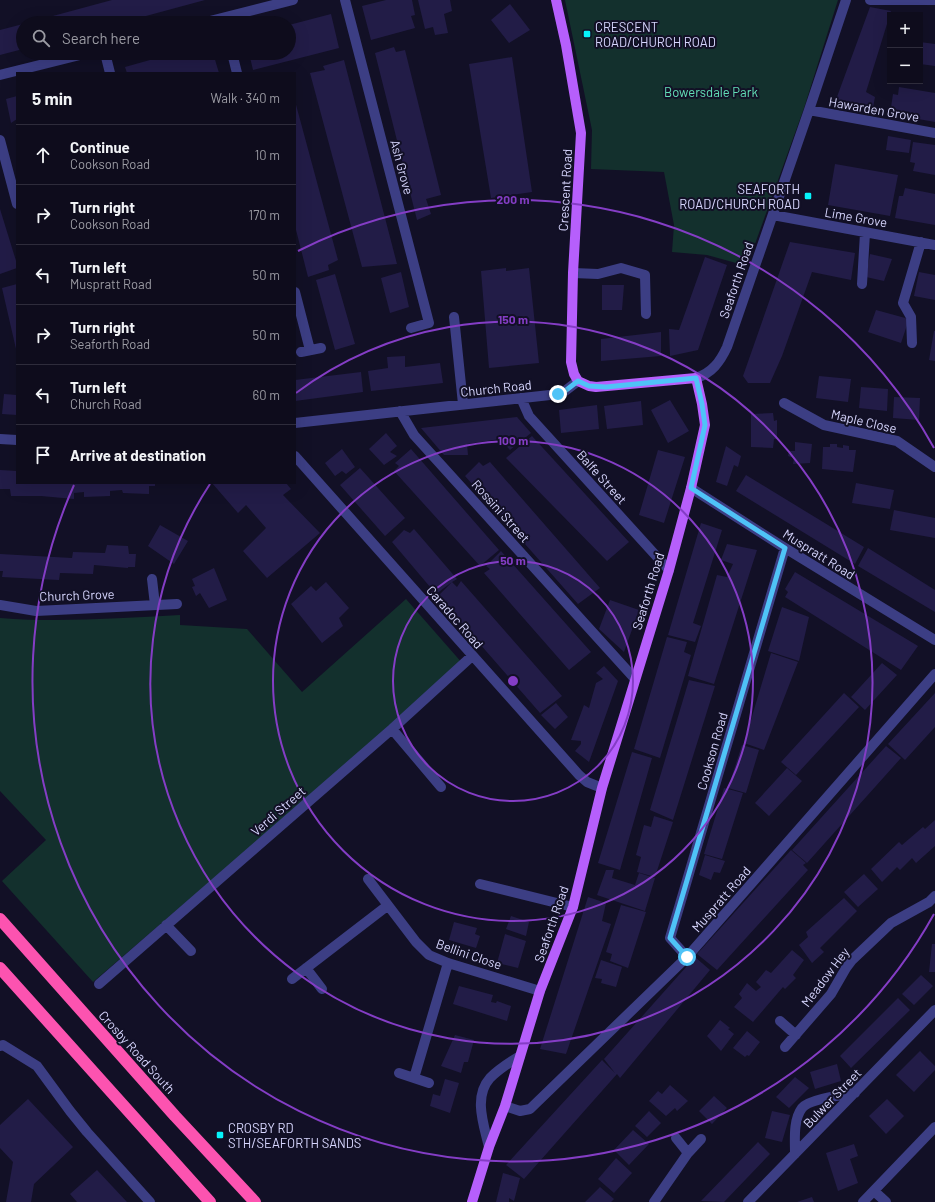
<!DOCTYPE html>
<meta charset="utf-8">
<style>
:root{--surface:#0e0c1c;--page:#1c1a29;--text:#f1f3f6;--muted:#9b9ba3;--line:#2e2c3b}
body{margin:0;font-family:Barlow,sans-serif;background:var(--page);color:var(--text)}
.controls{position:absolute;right:12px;top:12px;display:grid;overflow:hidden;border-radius:0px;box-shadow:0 4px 16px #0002}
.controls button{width:36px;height:36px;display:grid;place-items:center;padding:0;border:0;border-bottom:1px solid var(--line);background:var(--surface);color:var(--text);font:20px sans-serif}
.stop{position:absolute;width:12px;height:12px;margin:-9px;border:3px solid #4fc3f7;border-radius:50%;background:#fff}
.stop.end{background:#4fc3f7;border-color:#fff;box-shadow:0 1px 4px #0008}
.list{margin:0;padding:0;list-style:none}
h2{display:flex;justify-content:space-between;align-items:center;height:52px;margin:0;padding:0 16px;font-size:17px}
h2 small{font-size:13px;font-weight:400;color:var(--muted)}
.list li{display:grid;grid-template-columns:26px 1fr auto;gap:12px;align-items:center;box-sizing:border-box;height:60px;padding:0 16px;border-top:1px solid var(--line)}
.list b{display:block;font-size:15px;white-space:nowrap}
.list p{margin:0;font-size:13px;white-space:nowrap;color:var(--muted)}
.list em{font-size:13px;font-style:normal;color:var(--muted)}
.icon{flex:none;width:22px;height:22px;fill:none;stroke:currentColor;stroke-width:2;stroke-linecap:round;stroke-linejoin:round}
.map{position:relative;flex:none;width:935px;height:1202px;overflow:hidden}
.search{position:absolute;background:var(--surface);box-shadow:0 4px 16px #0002;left:16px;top:16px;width:280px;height:44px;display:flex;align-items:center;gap:10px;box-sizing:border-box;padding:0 14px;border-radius:22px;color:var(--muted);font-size:15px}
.panel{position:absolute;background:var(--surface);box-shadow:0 4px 16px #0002;left:16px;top:72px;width:280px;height:412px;border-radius:0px}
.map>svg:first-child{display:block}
.green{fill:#13302d}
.building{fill:#221c47}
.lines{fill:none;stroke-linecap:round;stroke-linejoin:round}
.minor{stroke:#3c3e84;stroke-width:10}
.major{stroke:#b65ffc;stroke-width:10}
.highway{stroke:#fc53b0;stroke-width:12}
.route{stroke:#4fc3f7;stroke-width:5}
.ring{fill:none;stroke:#843dc5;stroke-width:2}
.poi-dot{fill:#06f3fa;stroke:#121026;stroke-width:1.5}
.labels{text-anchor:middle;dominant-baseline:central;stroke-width:4;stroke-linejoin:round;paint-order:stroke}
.poi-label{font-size:13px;fill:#d7d6fe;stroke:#121026;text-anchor:start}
.park-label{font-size:13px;fill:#62deb6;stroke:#121026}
.street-label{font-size:13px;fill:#d7d6fe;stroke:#121026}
.centre{fill:#843dc5;stroke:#121026;stroke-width:2}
.ring-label{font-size:12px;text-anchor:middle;font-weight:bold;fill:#843dc5;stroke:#121026;stroke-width:4;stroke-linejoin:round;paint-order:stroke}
</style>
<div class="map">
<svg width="935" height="1202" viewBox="0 0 935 1202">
<rect width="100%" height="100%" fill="#121026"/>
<path class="green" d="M565,0H838L804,108L747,266L707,255L672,252L674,225L664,172L591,169L592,130Z
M406,599L463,664L93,982L2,881L46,840L0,791V618C60,623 120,618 180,615V625L247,629L302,692Z"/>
<path class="building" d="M112,0H205L120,23H27Z
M386,0H412L415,15L411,16L415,28L371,40L362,6Z
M418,0H450L452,11L444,14L448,33L435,35L433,27L425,29Z
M510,4L530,30L509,43L491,20Z
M870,7L891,11L866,92L875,97L872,113L834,105Z
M331,14L339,48L253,70L249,53H289V25Z
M23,24V49L0,55V30Z
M920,42L935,44V66L920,64Z
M394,47L396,52L405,50L441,195L426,199L431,214L417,220L375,53Z
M175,53H213L219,73H127L125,67Z
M512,57L532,192L491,198L469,64Z
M344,60L397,264L362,267L310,73L325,70L323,66Z
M899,87L935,93V122L890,114L893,94L898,95Z
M17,96V119L11,123L6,99Z
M295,101L338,260L328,265L329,270L308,277L295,226Z
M888,136L911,140L909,153L886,150Z
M913,142L935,145V175L913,171L915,163L910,162Z
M835,164L898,175L890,216L828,205Z
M905,188L935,194V225L895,218L899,196H903Z
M0,209L17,264V268L0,274Z
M790,242L855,253L851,280L812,272L782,356L770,383H748L743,376Z
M870,254L892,259L884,281L866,277Z
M705,257L727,265L698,350L670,356L669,329L679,330Z
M506,268V271L529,268L539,363L489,368L481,271Z
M401,272L409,307L390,313L381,278Z
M919,272L935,275V300L914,296Z
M335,274L355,344L335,350L316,280Z
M17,284V349H16L2,288Z
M602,285H624L622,310H602Z
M876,310L909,319L901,343L868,332Z
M934,331H935V361L929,360Z
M661,332V356L601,361V339Z
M405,356V367L440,363L443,383L371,391L368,371L388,368L387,357Z
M361,372L363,392L295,401V380Z
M819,376L851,379L848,402L816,398Z
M861,387L888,389L887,411L859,408Z
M4,394L17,395V415L2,414Z
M894,397L920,398L919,420L893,418Z
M670,400L689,431L668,443L651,410Z
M641,401L643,425L607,429L604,406Z
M597,405L599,429L561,433L559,410Z
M773,413L774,421L777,420V439H774L773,448L751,447V414Z
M517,417L531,433L510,450L500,439L467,444L468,455H444L421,428Z
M386,433L397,446L390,452L397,456L384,465L369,449Z
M532,436L629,542L607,561L506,458Z
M795,442L812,444L810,463L793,464L794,458L788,456L789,451H795Z
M830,444H837V447L843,448V445L849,446V450H856L853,472L822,469L823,447H830Z
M726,446L741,456L738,467L734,465L727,486L716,482Z
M342,449L355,467L346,474L342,471L335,476L325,463Z
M411,449L499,550L480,566L394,471L399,466L395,463Z
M658,450L685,457L664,523L639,515Z
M479,462L483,466L490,462L600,588L578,604L465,476Z
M360,468L405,518L385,536L340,485Z
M0,470L17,471V483H155V486H149V494L123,493L122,490L110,491V496L84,497V492L74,493V499L41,496H11L10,489H0Z
M746,475L864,547L855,564L736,491Z
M212,483H286L291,489L283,495L320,533L267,578L243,551L266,528L246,505L238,513Z
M856,483L894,490L890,509L852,503Z
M894,510L935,518V538L890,530Z
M701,523L722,530L693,623L701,626L695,642L668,635Z
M160,525L188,541L174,564L148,546Z
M414,529L457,579L452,582L457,587L461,581L562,696L540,713L438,596L452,582L436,594L392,542L404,530L410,533Z
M727,544L757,550L714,684L688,676L717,575L727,577L733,564L721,560Z
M107,545L128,546L129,554H136L135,567H128V568L94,565L93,574L60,573L59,580L2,577L3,571H0V554L72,558L73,552L105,553Z
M868,548L935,590V612L858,566Z
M501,551L591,652L569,670L484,573L490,569L486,566Z
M214,568L227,600L209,608L200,593L196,596L192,587L195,586L192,579Z
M795,572L918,646L901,670L785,597L788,592L785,589Z
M326,582L349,608L339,618L343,626L322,643L291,604L311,586L316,591Z
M610,600L639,610L624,652L599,629Z
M782,607L809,617L799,661L768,651Z
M667,637L687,642L684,652L691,655L660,758L634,749Z
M771,653L798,662L764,750L744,743Z
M882,663L897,675L865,710L851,697Z
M604,666L618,681L589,762L575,751L581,744V741L571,740L584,705L589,708L596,683L603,679L596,673Z
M689,680L715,686L673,820L650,810Z
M844,693L859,707L796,775L781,762Z
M935,693V727L905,760L888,744Z
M556,703L568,717L555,729L541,715Z
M742,745L759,750L746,793L728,788Z
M886,746L901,758L807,863L792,850Z
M632,752L652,758L620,870L598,863Z
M787,768L802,781L769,816L755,803Z
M724,788L743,793L722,859L704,854Z
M654,816L673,822L655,877L637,872L641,857L636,855L644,825L651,827Z
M935,820V846L916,863L912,858L900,870L897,867L882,882L871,869L899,842L902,845L923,827L925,829Z
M791,850L806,863L803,865L808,870L717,970L697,954Z
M705,855L725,861L720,873L714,872L711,880L699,875Z
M606,870H614L612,878L635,885L639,873L655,878L645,911L597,895Z
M864,874L878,889L858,907L844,892Z
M588,897L606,903L602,921L611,924L566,1054L540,1049Z
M844,898L857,911L820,948L824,952L812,963L799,945L808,937L806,932Z
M621,905L646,912L628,968L610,961L612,954L606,952Z
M511,916L529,922L526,936L506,929Z
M454,922L477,928L475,934L480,936L476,948L449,940Z
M505,934L526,941L518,968L497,963Z
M932,944H935V972H929Z
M792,950L804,960L793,975L796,978L785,989L783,987L753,1022L734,1007L742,998L739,994L747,983L756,991L761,987L756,982L766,970L771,973Z
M695,957L710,970L620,1078L617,1074L524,1179L506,1165L602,1060L615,1073L604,1059Z
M601,960L622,967L616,987L601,983L602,979L595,978Z
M921,975L933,986L914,1005L902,994Z
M459,986L493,995L491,1002L496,1003L497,1001L511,1006L507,1021L453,1004Z
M898,998L910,1010L851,1068L840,1056Z
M720,1020L730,1028L728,1029L734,1034L721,1051L707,1036Z
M747,1031L760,1042L749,1056L747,1055L745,1057L733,1048Z
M455,1035L474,1040L468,1062H464L461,1073L441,1066Z
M920,1051L935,1066V1070L914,1092L896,1075Z
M837,1064L841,1081L815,1089L810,1072Z
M795,1077L809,1088L789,1108L776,1097Z
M445,1079L459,1083L450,1113L430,1106L433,1094L440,1096Z
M670,1085L688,1101L677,1111L675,1108L666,1116L649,1101L658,1091L662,1094Z
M714,1096L727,1108L712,1124L699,1111Z
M28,1099L73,1147L34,1184L31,1202H6L13,1162L0,1148V1125Z
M887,1099L904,1116L886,1134L869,1116Z
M649,1111L661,1123L647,1137L635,1126Z
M772,1111L790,1115L782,1142L765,1138Z
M633,1130L649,1144L629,1165L614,1150Z
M758,1142L770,1154L724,1202L701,1201Z
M854,1144L858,1156L850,1159L858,1183L838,1191L826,1153Z
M616,1158L632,1173L614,1193L598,1179Z
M97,1170L127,1202H77L70,1194Z
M503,1173L520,1178L514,1201L509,1198V1202H496Z
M600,1187L614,1199L611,1202H585Z
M812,1197L814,1202H797Z"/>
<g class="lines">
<path class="minor" d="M345,0L429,323L411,328
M870,0H935
M202,23L293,0
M105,53L110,73
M232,53L237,73
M0,75L88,53
M809,110L935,133
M0,140L17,204
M773,215L935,245
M573,273L598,274L621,268L645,275L646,314
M862,284L865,233
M295,292L310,350
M454,317L463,404
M912,343L911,317L903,303L921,242
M301,352L321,348
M696,378C712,373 720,362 727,347L809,110L846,0
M521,398L529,416L669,570
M784,403L824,425L897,441L935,467
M400,411L414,435L635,679
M295,423L559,394L565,391L578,381
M0,439L17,440
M295,456L579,775L587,782L602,788
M691,488L785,548L935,640
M152,579L155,605
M0,605L36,611L177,604
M392,729L441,787
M368,879L416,942L429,955L448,963L540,991
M480,884L573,907
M166,925L191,951
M687,957L670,938L785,548
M306,968L322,989
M292,979L387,906
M99,984L392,729L472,656
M780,1021L796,1035
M0,1046L3,1045L37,1066L70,1111L87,1132L150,1202
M785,1047L831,994L846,968L852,960L891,923L929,902L935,896
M399,1073L429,1083
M414,1078L448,963
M505,1106L520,1111L530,1109L687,957L935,674
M676,1138L688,1153
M489,1147C484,1125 473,1097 490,1078C499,1069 510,1062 520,1056
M795,1154C795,1140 793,1120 802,1108C809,1099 843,1095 855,1093
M874,1191L886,1202
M654,1202L688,1153L701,1139
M748,1202L935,1010
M863,1202L935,1127"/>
<path class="major" d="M472,1202L489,1147L505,1106L540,991L573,907L602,788L669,570L691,488L705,425L702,404L696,378L596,387L589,386L578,381L574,374L571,362L573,273L581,133L566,45L556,0"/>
<path class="highway" d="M0,919L175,1116L255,1202
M0,968L210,1202"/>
</g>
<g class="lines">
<path class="route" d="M558,394L565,391L578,381L589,386L606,387L696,378L702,404L705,425L691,488L785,548L670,938L687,957"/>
</g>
<g class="ring">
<circle cx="513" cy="681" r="120"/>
<circle cx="513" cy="681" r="240"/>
<path d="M296 393A361 361 0 1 1 210 484"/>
<path d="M934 914A481 481 0 0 1 74 485M298 251A481 481 0 0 1 934 448"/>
</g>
<g class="poi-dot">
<rect x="583" y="30" width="8" height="8" rx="2"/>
<rect x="804" y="192" width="8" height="8" rx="2"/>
<rect x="216" y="1131" width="8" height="8" rx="2"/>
</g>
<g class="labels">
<g class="poi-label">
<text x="595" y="27">CRESCENT<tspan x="595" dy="15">ROAD/CHURCH ROAD</tspan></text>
<text x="800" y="189" text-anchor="end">SEAFORTH<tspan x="800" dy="15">ROAD/CHURCH ROAD</tspan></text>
<text x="228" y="1128">CROSBY RD<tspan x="228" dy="15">STH/SEAFORTH SANDS</tspan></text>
</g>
<g class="park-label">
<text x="711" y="92">Bowersdale Park</text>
</g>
<g class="street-label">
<text transform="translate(874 109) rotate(10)">Hawarden Grove</text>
<text transform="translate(402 167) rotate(75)">Ash Grove</text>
<text transform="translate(565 190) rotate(-87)">Crescent Road</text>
<text transform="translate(856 217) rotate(10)">Lime Grove</text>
<text transform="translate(736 280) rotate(-71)">Seaforth Road</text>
<text transform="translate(496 388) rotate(-6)">Church Road</text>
<text transform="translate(864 421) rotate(13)">Maple Close</text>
<text transform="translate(602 477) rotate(48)">Balfe Street</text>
<text transform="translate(501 511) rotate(48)">Rossini Street</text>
<text transform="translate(819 554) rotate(32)">Muspratt Road</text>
<text transform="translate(648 591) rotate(-73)">Seaforth Road</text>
<text transform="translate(77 595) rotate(-2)">Church Grove</text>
<text transform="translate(455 617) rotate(49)">Caradoc Road</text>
<text transform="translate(712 751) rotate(-74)">Cookson Road</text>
<text transform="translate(278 811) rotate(-41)">Verdi Street</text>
<text transform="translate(721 899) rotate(-49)">Muspratt Road</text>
<text transform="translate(551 924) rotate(-71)">Seaforth Road</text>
<text transform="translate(469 954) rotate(19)">Bellini Close</text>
<text transform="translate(825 977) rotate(-53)">Meadow Hey</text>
<text transform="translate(137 1052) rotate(48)">Crosby Road South</text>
<text transform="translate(832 1098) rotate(-46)">Bulwer Street</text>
</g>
</g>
<circle cx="513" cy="681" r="6" class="centre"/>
<g class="ring-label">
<text x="513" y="204">200 m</text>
<text x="513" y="324">150 m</text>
<text x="513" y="445">100 m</text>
<text x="513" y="565">50 m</text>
</g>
</svg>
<div class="controls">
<button>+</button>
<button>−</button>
</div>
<div class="stop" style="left:687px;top:957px"></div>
<div class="stop end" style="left:558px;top:394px"></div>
<div class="search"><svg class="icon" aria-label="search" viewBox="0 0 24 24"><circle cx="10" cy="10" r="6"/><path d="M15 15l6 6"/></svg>Search here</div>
<section class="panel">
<h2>5 min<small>Walk · 340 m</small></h2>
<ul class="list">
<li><svg class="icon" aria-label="ahead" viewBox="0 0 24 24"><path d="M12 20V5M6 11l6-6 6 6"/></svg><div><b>Continue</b><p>Cookson Road</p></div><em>10 m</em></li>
<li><svg class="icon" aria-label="right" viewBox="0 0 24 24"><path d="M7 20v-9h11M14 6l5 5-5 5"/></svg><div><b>Turn right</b><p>Cookson Road</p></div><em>170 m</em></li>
<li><svg class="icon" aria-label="left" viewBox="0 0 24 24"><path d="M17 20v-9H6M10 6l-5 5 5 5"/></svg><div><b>Turn left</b><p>Muspratt Road</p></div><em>50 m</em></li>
<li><svg class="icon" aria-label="right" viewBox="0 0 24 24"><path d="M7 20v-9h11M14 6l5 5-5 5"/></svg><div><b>Turn right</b><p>Seaforth Road</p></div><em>50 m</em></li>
<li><svg class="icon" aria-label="left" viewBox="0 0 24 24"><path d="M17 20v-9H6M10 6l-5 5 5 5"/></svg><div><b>Turn left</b><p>Church Road</p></div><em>60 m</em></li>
<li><svg class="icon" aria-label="arrive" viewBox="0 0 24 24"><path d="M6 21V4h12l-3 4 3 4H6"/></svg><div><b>Arrive at destination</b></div></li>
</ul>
</section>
</div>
